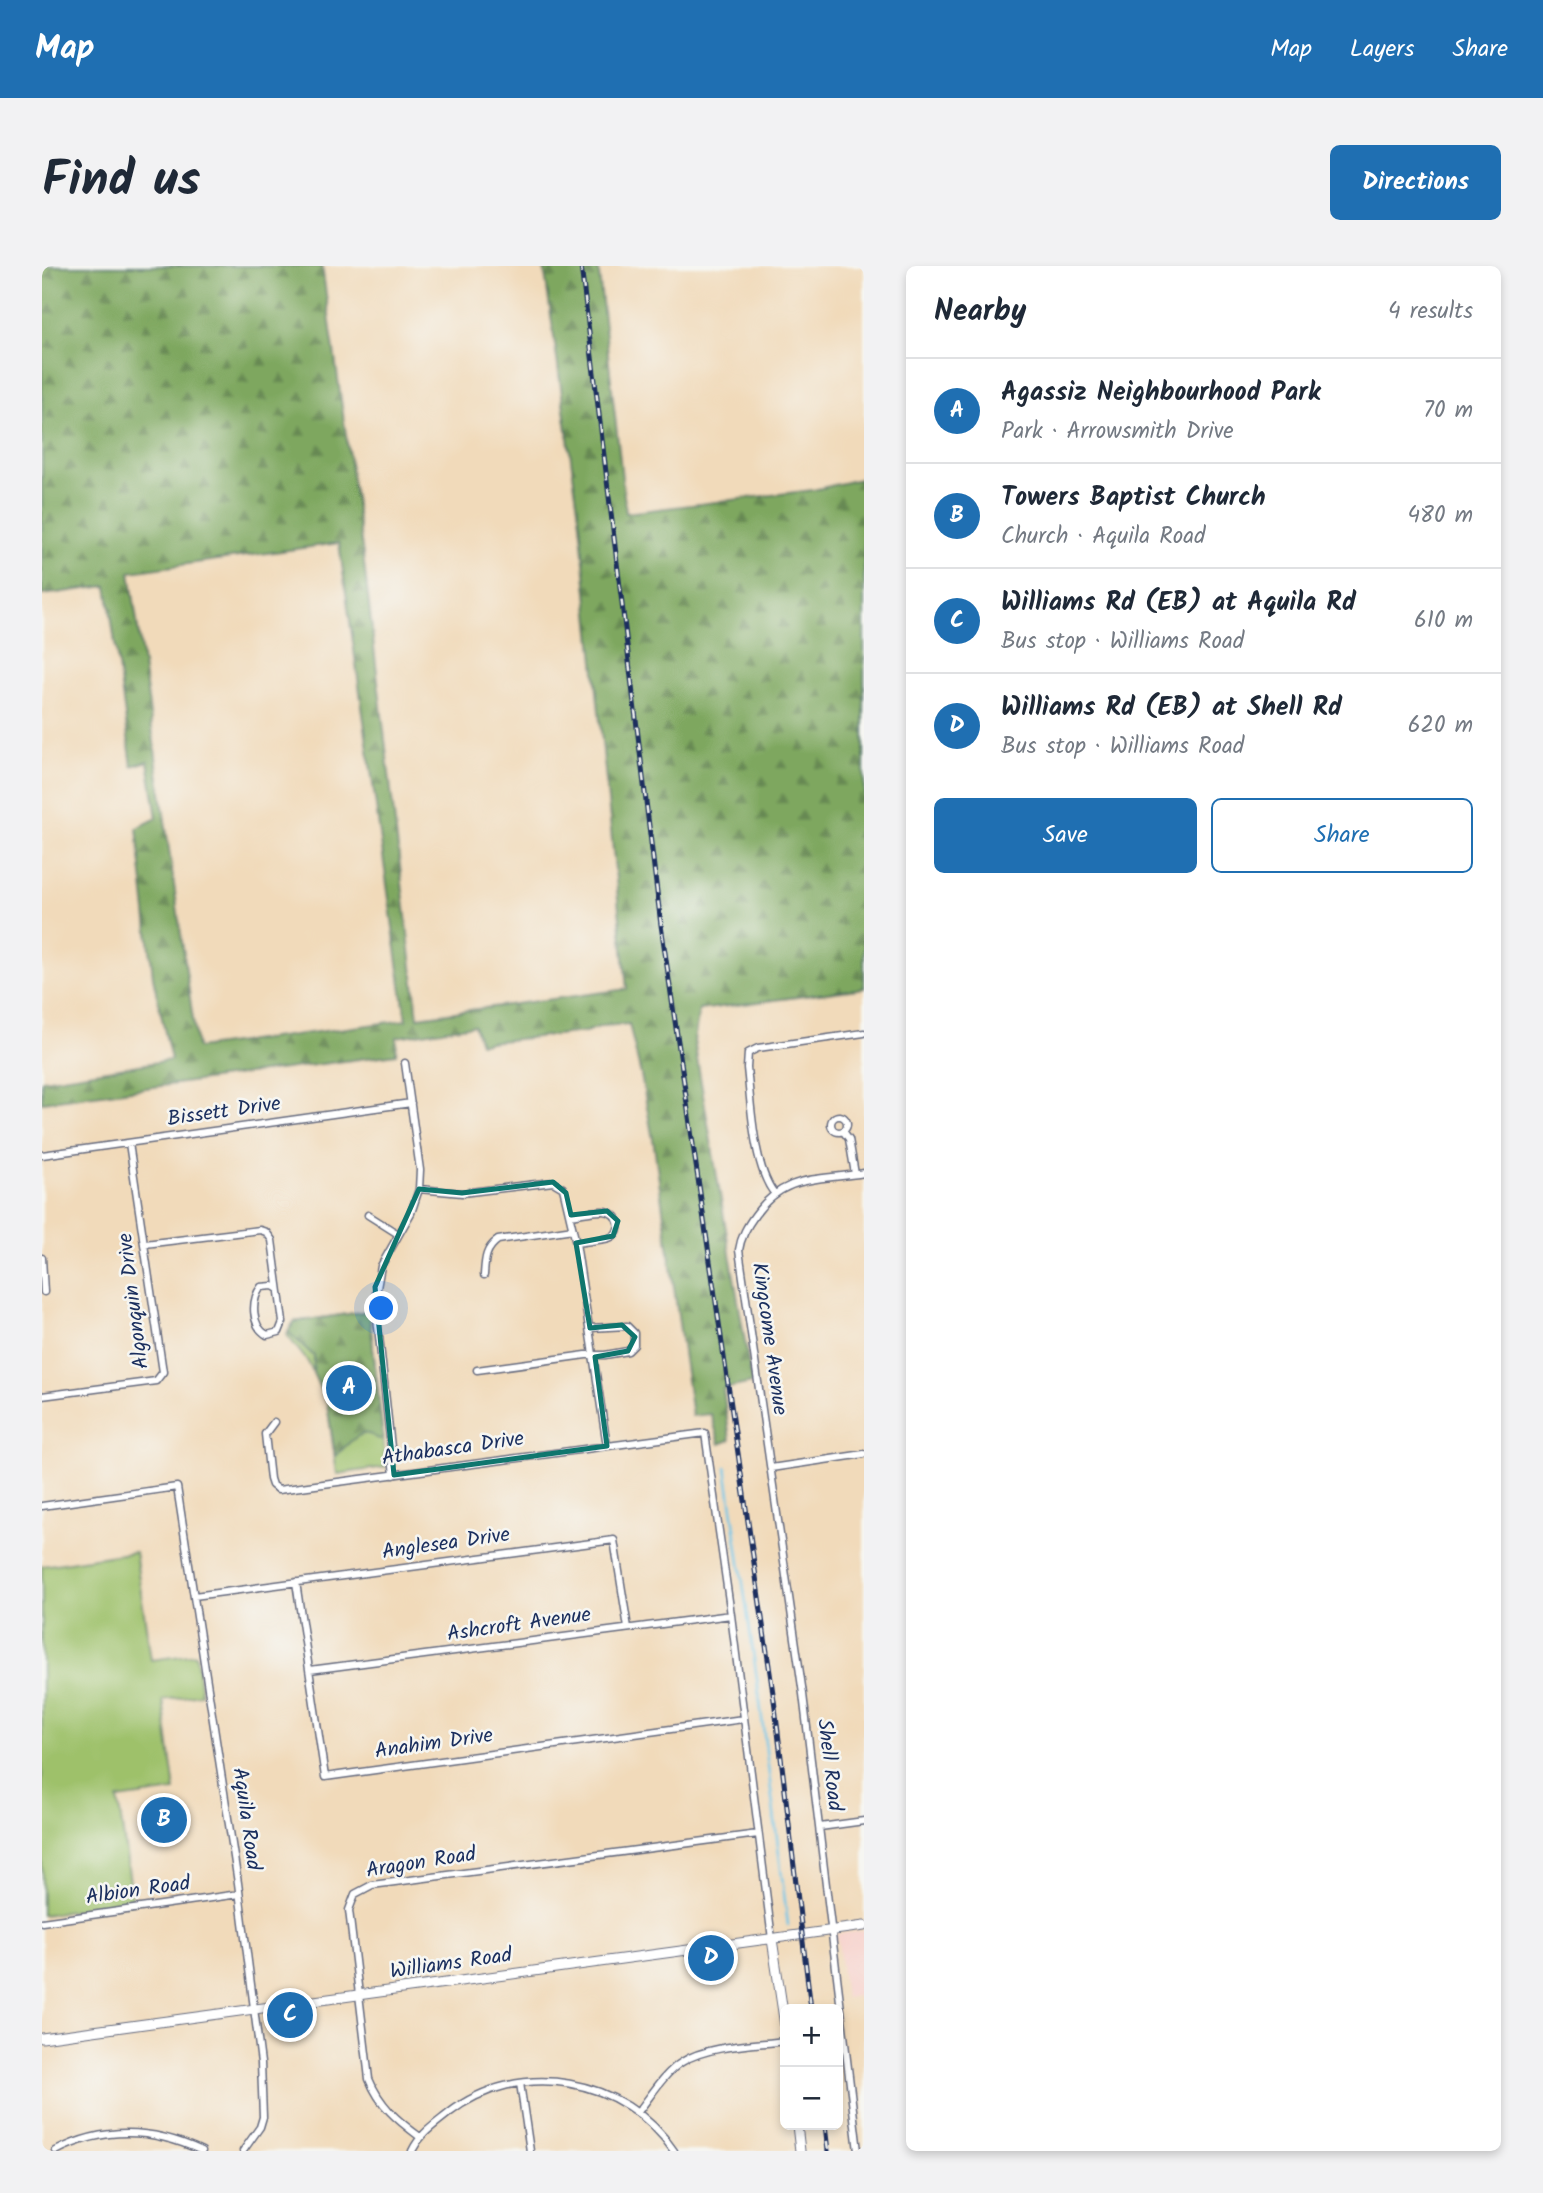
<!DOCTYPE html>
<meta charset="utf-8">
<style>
:root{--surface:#fff;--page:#f2f2f3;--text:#1f2937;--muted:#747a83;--line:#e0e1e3;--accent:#1f6fb2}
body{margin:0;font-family:Kalam,sans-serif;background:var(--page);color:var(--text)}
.controls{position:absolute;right:21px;bottom:21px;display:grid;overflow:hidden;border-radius:10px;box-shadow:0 4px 10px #0003}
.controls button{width:63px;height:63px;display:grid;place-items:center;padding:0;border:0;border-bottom:2px solid var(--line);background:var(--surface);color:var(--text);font:35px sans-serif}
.you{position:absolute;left:340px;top:1043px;width:24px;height:24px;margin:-18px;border:5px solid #fff;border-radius:50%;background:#1a73e8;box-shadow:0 0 0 10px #1a73e833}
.badge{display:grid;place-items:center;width:46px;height:46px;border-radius:50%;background:var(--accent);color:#fff;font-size:23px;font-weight:700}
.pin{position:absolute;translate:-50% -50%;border:4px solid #fff;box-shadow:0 2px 7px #0006}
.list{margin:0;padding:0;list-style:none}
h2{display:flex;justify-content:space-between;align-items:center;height:91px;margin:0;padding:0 28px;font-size:30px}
h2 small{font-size:23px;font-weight:400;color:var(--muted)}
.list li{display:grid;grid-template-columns:46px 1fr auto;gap:21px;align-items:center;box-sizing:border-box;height:105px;padding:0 28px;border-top:2px solid var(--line)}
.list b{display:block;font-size:26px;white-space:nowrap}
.list p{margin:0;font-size:23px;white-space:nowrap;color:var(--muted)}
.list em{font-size:23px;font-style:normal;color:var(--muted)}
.actions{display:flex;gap:14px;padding:21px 28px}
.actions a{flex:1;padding:16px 0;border:2px solid var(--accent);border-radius:10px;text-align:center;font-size:24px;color:var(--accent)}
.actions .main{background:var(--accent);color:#fff}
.map{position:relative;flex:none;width:822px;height:1885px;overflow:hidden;border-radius:10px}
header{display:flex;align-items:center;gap:42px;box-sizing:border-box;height:98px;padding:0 35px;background:var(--accent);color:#fff}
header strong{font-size:33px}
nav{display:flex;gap:38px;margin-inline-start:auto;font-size:24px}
.intro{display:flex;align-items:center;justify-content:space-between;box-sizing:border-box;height:168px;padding:0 42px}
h1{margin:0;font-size:49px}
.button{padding:18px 32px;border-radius:10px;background:var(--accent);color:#fff;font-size:24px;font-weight:700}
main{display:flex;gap:42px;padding:0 42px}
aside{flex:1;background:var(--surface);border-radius:10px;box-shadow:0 4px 10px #0003}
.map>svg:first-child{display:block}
.built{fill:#f7d0ca}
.green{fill:#9ec16b;stroke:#5c7864;stroke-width:2}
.forest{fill:url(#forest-firs);stroke:#4c6b5e;stroke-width:2;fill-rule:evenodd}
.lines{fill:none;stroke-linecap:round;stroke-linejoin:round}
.stream{stroke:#6bc5e8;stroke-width:2.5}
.street-casing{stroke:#666b7e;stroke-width:9}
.secondary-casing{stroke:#666b7e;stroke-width:11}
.street{stroke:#fff;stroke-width:6}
.secondary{stroke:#fff;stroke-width:9}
.rail-casing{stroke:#1b2f5e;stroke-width:5}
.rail{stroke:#f6f6f2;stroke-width:2.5;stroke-dasharray:8;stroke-linecap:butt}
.marked{fill:none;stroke:#0f766e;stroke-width:5;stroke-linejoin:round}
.labels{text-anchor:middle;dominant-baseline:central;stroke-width:5;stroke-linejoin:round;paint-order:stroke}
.street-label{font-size:21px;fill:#1b2f5e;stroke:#f6f6f2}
</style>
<header>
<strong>Map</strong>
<nav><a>Map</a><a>Layers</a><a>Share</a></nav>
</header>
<div class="intro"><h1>Find us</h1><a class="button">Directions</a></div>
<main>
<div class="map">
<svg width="822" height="1885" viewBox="0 0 822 1885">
<defs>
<pattern id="forest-firs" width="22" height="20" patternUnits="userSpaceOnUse" patternTransform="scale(1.75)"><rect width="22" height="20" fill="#7ea75f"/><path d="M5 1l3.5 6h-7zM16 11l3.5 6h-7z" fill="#668852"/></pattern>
</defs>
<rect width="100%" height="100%" fill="#f6f6f2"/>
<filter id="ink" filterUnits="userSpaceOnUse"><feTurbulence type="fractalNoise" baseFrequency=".0143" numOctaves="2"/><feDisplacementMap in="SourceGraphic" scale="14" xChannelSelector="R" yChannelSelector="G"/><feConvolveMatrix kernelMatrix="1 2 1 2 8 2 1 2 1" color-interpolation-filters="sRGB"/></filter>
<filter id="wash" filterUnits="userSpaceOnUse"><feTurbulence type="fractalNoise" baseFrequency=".00686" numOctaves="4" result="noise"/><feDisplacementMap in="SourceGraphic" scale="28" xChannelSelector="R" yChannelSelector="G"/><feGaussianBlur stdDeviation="1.57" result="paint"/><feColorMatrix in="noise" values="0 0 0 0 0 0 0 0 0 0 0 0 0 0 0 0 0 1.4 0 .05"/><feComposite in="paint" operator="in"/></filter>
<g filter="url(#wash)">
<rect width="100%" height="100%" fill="#f1daba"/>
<path class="built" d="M822,1665V1729L803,1732L795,1668Z"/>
<path class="green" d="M327,1045L344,1201L295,1208L285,1137L266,1096L245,1069L252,1056Z
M93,1286L109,1394L154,1388L159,1428L121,1434L133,1525L76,1533L91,1637L0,1649V1300Z"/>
<path class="forest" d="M0,0H280L321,289L376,751L585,723L538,257L502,0H556L584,247L771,224L822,212V722L657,744L652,775L710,1117L681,1123L688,1174L678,1178L669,1148L650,1150L612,879L599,809L587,758L560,760L543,766L438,777L432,759L355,771L354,788L0,836V814L129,794L111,711L95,562L115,552L106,495L90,500L65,320L0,329ZM297,277L364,754L155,782L88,306Z
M327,1045L341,1173C333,1174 333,1169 326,1168C314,1166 302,1183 293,1190L285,1137L271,1107L272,1090L246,1066L252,1056Z"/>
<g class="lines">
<path class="stream" d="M684,1201L715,1413L746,1659"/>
</g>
</g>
<g filter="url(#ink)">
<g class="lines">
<defs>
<path id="street" d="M789 858a8 8 0 1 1 16 0a8 8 0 1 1-16 0Z
M801,865L807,873L813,908
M0,889L369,837
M377,923L420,927L511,916L521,922L534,977L565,1180
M732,927C711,900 709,836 705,802L706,787L716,782L822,767
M326,949L356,968
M529,949C539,948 551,944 562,945C577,946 583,966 567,972C557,975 544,975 534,977
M103,978L218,964L224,966L230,974L241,1056L237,1066L225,1069C209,1060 209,1034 219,1021L231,1020L236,1023
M0,992L2,1026
M442,1009C443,994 443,983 456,974L531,963
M435,1104L544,1089H563L586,1085L592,1079V1067L585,1060L548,1062
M0,1130L114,1115L121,1106L87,877
M232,1156L223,1168L228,1213L230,1219L236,1224L663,1167L689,1349L730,1673
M729,1202L822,1188
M352,1209L333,1033L339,1000L369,947L377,923L378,904L363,797
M0,1240L135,1221L196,1617L219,1797L221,1851L218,1861L201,1885
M254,1316L283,1511L701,1453
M152,1330L572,1274L586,1362
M268,1404L689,1349
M778,1561L822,1555
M0,1656L197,1628
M478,1817L488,1885
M596,1846C609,1830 622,1807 640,1796C666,1779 713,1779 743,1775
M378,1871C355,1854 338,1840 327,1813L307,1644L313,1628L330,1619L716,1568
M14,1885C62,1860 111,1862 160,1885
M370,1885C379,1867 391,1860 407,1847C477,1792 583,1811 632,1885
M816,1885L761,1428L697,984C699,970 705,960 713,949C743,907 776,915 822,907"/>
<path id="secondary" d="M730,1673L743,1760
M0,1772L822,1660
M755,1859L758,1885"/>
</defs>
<use href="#street" class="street-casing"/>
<use href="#secondary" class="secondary-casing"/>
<use href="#street" class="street"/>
<use href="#secondary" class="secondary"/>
<defs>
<path id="rail" d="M539,0L619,659L733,1441L769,1743
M783,1859L786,1885"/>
</defs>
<use href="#rail" class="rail-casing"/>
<use href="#rail" class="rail"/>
</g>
</g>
<path class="marked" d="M511,916L524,927L529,949L565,945L576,955L571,970L534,977L548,1062L580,1059L593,1071L586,1085L553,1091L565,1180L352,1209L333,1021L377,923L420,927Z"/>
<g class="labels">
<g class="street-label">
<text transform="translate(182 846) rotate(-8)">Bissett Drive</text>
<text transform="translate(92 1035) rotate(-97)">Algonquin Drive</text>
<text transform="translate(727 1073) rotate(82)">Kingcome Avenue</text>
<text transform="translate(411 1183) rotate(-8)">Athabasca Drive</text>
<text transform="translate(404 1278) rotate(-8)">Anglesea Drive</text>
<text transform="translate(477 1359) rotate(-8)">Ashcroft Avenue</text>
<text transform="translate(392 1478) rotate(-8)">Anahim Drive</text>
<text transform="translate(787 1499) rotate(83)">Shell Road</text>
<text transform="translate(204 1553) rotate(82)">Aquila Road</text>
<text transform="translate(379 1597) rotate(-9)">Aragon Road</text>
<text transform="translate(96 1625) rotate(-8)">Albion Road</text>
<text transform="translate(409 1698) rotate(-8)">Williams Road</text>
</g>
</g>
</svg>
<div class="controls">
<button>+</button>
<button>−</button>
</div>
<div class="you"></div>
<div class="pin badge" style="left:307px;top:1122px">A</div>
<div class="pin badge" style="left:122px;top:1554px">B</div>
<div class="pin badge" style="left:248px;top:1749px">C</div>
<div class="pin badge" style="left:669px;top:1692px">D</div>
</div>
<aside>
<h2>Nearby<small>4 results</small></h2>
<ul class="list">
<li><span class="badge">A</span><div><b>Agassiz Neighbourhood Park</b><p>Park · Arrowsmith Drive</p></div><em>70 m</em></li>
<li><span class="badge">B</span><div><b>Towers Baptist Church</b><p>Church · Aquila Road</p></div><em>480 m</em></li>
<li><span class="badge">C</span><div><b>Williams Rd (EB) at Aquila Rd</b><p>Bus stop · Williams Road</p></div><em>610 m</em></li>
<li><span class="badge">D</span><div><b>Williams Rd (EB) at Shell Rd</b><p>Bus stop · Williams Road</p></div><em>620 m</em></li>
</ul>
<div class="actions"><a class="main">Save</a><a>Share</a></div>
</aside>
</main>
